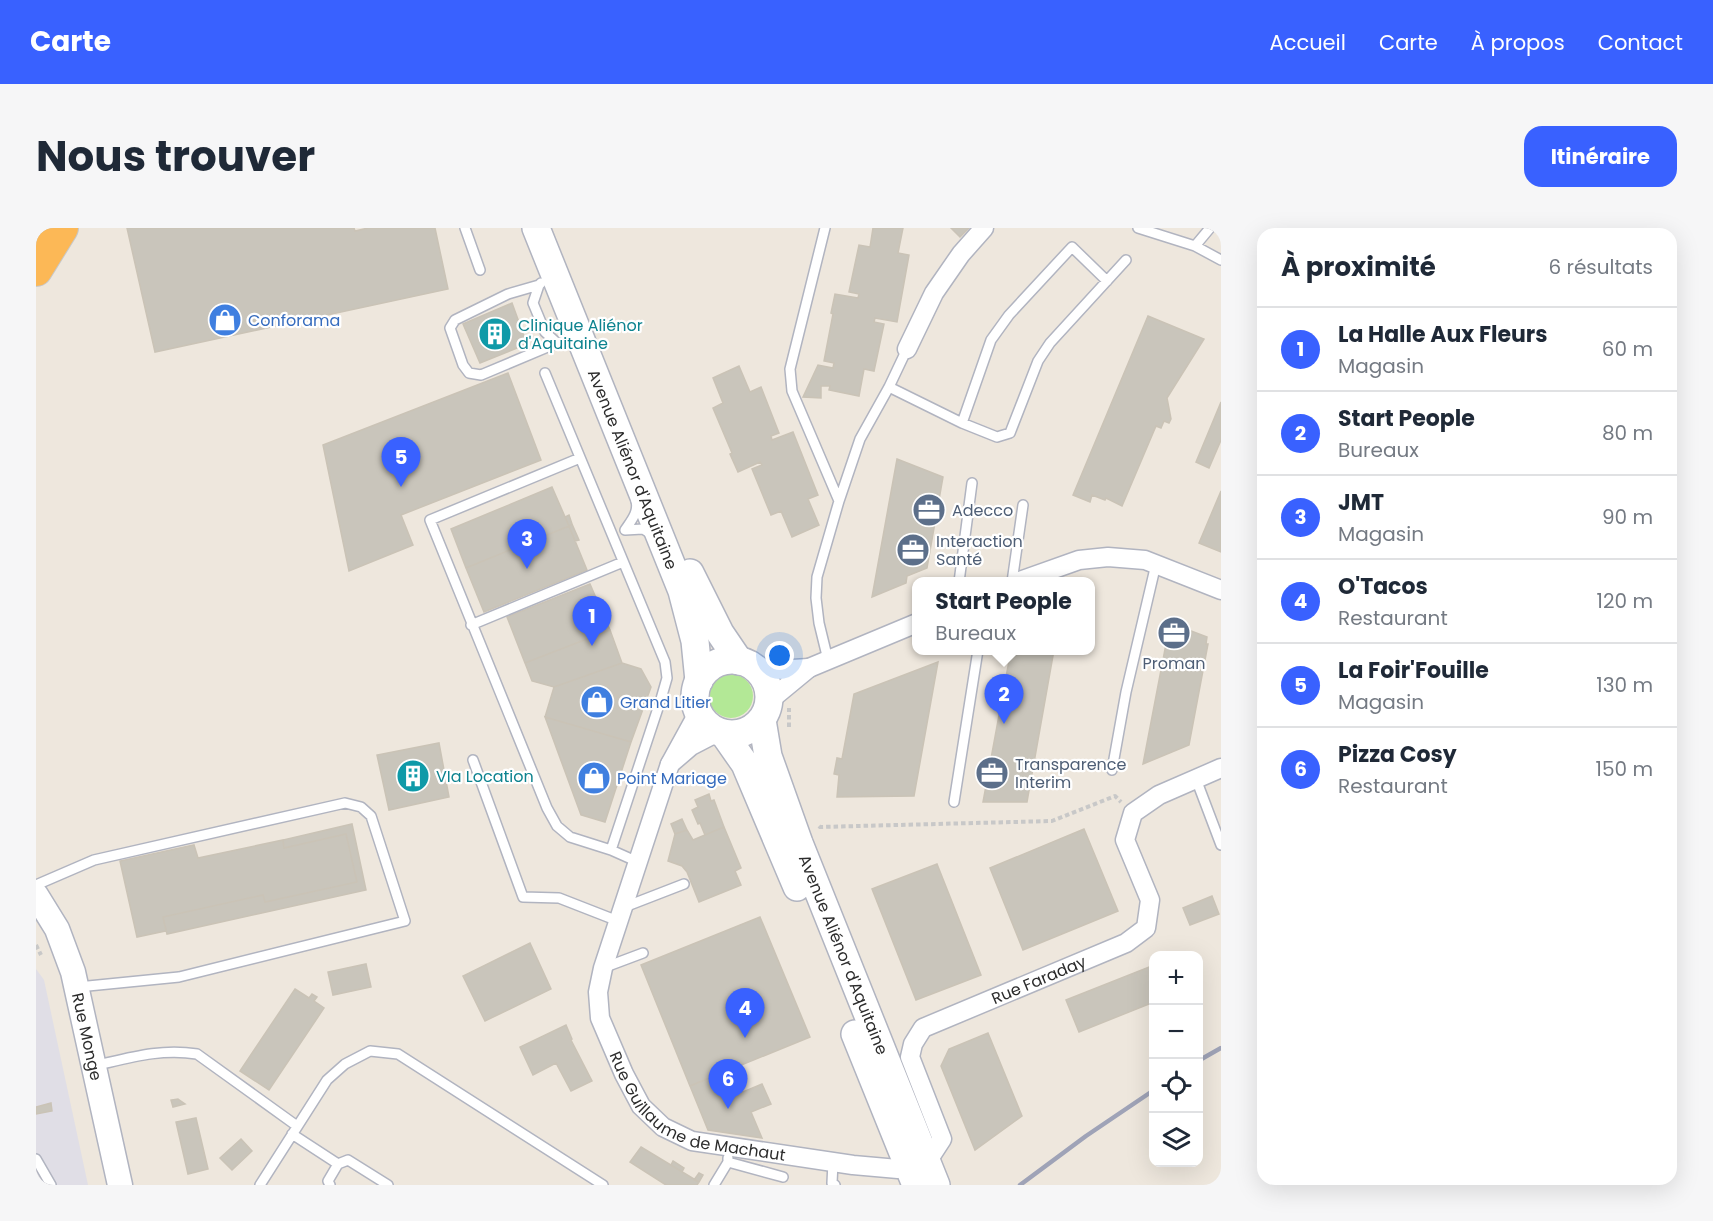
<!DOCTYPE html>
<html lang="fr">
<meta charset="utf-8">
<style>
:root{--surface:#fff;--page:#f6f6f7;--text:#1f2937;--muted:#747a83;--line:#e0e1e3;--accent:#3961ff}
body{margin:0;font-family:Poppins,sans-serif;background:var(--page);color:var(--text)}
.controls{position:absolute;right:18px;bottom:18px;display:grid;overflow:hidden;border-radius:12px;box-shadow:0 6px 24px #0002}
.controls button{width:54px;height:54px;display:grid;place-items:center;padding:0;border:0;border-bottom:2px solid var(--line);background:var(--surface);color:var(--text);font:30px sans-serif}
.you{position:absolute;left:744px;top:428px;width:21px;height:21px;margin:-15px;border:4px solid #fff;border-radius:50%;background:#1a73e8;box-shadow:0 0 0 9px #1a73e833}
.badge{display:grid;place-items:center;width:39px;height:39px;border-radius:50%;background:var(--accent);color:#fff;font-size:20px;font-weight:700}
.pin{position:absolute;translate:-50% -50px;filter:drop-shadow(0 2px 3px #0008)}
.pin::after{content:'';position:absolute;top:32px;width:21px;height:18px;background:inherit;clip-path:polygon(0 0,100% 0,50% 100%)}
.popup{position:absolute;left:876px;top:349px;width:183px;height:78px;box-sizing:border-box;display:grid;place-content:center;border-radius:12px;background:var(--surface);filter:drop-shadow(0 2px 4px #0005);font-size:20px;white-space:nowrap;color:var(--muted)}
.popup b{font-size:22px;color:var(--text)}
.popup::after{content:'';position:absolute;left:50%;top:100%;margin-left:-12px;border:12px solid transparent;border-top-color:var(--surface)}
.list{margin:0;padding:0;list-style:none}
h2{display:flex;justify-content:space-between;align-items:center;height:78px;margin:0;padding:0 24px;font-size:26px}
h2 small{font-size:20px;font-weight:400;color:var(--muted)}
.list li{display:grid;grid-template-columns:39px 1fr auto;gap:18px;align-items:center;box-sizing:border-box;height:84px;padding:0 24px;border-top:2px solid var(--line)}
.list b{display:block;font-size:22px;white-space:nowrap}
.list p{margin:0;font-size:20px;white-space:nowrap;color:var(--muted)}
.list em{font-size:20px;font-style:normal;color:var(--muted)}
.icon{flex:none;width:33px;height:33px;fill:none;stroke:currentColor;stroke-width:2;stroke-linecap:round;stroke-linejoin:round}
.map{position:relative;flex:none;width:1185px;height:957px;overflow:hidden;border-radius:18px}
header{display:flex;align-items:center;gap:36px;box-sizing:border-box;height:84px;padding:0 30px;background:var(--accent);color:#fff}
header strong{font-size:28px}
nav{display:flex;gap:33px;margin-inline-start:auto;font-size:21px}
.intro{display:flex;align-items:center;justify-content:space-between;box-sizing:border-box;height:144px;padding:0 36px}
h1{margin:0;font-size:42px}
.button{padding:15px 27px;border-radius:18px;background:var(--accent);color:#fff;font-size:21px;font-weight:700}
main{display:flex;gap:36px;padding:0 36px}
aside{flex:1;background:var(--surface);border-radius:18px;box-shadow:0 6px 24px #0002}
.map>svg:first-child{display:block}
.industrial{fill:#e0dee6}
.green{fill:#b3e896}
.building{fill:#c9c5bb;stroke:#cac3b6;stroke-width:1.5}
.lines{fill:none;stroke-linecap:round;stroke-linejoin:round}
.service-casing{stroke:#b1b4c0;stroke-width:12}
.minor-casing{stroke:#b1b4c0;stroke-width:21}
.tertiary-casing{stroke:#b1b4c0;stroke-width:27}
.secondary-casing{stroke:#b1b4c0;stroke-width:30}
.trunk-casing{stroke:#c8c8c8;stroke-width:34}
.path{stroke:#c8c8c8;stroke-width:4;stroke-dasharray:4.5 3;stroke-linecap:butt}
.service{stroke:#fff;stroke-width:9}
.minor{stroke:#fff;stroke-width:18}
.tertiary{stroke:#fff;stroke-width:24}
.secondary{stroke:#fff;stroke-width:27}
.trunk{stroke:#fcb856;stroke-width:32}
.rail{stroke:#9fa3b7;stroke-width:4.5}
.labels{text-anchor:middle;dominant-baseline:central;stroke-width:4.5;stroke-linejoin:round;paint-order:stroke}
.shop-label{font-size:16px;fill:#366cbe;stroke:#fff;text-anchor:start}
.culture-label{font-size:16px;fill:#0d838f;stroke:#fff;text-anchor:start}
.street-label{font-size:16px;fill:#2c2c2c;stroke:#fff}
.service-label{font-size:16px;fill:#4e5e75;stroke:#fff;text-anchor:start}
</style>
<header>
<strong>Carte</strong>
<nav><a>Accueil</a><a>Carte</a><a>À propos</a><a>Contact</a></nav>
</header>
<div class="intro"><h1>Nous trouver</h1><a class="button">Itinéraire</a></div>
<main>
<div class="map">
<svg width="1185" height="957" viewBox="0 0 1185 957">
<rect width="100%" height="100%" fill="#eee7dd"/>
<path class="industrial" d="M0,741L8,752L52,957H0Z"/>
<path class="green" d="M673 468a22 22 0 1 1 44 0a22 22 0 1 1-44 0Z"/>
<path class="building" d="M91,0H318L319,3L332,0H399L412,61L119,124Z
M837,0H867L862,25L873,27L861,94L839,90L838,94L848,96L838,143L828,141L823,168L793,162L794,158H785V170L767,169L782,137L797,140L798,135L788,133L797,86L795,85L799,66L822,70L823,66L813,64L823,17L834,19Z
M915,0H933L924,9Z
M476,75L491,116L444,135L427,96Z
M1112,88L1168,111L1131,170L1135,191L1133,195L1128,193L1125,200L1120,198L1086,278L1070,270L1069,272L1056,267L1054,274L1037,267Z
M703,138L714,164L725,159L743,205L735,208L736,212L757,204L782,267L772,271L783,297L756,309L745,283L735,287L716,241L726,237L724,234L702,244L694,226L696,225L677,180L687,175L677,150Z
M472,145L505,232L365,287L377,317L313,343L287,217Z
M1185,174V212L1173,240L1160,234Z
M861,231L907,249L891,340L871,348L870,355L836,369Z
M516,259L533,298L430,340L415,301Z
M1185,263V324L1163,315Z
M533,287L536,296L533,298L529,289Z
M536,296L543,312L539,313L533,298Z
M533,298L551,342L448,384L430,340Z
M554,356L574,402L489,435L471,389Z
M1134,395L1171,409L1170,416H1172L1153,517L1107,536Z
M574,402L586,435L518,459L496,453L489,435Z
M975,422H1018L991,574H947Z
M902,434L878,568L801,569L803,547L798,546L801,530L806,531L818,466Z
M586,435L605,441L615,459L595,514L509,489L518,459Z
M509,489L595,514L569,594L545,587Z
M403,515L413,569L353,582L341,527Z
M673,566L675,573L678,572L688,599L669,607L664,595L662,596L656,582L662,579L659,572Z
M646,591L651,602L639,606L635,596Z
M316,596L330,662L131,706L127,689L227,667L229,674L321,654L310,606L248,620L247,612Z
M688,599L705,640L699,643L705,657L663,674L651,644L646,638L632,633L639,606L651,602L657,612Z
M1048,601L1082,683L987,722L954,640Z
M310,606L321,654L229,674L227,667L127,689L130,703L101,709L84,633L158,617L162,630L247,612L248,620Z
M901,636L945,747L880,772L836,661Z
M1176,668L1183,686L1154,697L1147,680Z
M724,689L774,809L654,858L605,737Z
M494,715L515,761L449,793L427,748Z
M330,736L335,759L297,767L292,744Z
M1118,737V774L1043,804L1030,772Z
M259,761L273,770L276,766L281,769L278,773L288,780L233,862L204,843Z
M530,797L536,811L535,812L556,853L535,863L520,835L497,847L484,819Z
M952,805L986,888L939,922L905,838L913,821Z
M697,840L707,864L726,856L735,876L715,884L726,910L672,902L654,858Z
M142,871L149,876L137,879L135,872Z
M15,875L16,883L0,886V879Z
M160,890L172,941L152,946L140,894Z
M205,911L216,923L196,942L184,930Z
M605,919L663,954L661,957H630L594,934Z
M637,933L648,940L646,944L635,937Z
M663,945L667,947L663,954L658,952Z"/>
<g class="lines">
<defs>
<path id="service" d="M429,0L444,42
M789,0L754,141L756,163L803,273
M1102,0L1159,18L1185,32
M1159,18L1174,0
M505,55L503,57L497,75L509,104L521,115L542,110
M503,57L472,66L419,92L414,100L427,137L433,145L445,147L521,115
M509,145L629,434L631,450L625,471L575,622
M853,159L926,195L961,209L974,205L1002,133L1014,115L1090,32
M926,195L955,112L973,87L1036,19L1071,53
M544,230L394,292L511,580L521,598L534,609L575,622L602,634
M600,273C603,284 595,293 589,302L607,301L615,306
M923,354L936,255
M976,354L987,277
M435,397L587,334
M792,432L783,395L780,370L781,349L803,273L824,211L853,159L871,121
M437,532L487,669L523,670L582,693
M1076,542L1090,464L1120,336
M1160,551L1185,617
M918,574L942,422
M0,657L58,632L309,575L325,579L335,588L369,693L143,749L42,759
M586,680L648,656
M567,740L607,725
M58,838C93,830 124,820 161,826L261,898
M256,906L302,936L292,953L294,957
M0,931L15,957
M692,934L747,949
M797,934L796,955L799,957
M302,936L312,932L352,957
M224,957L291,852L309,836L334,823L362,826L567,957
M678,957L692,934V930"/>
<g id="minor">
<path d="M871,121L898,65L925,26L948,0"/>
<path d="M981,354L1043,332L1072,329L1109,332L1185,362"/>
<path d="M773,440L881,395"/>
<path d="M723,443L773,440L733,473"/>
<path d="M662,485L634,536L655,518L682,504"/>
<path id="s1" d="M634,536L567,740L562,764L564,790L588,846L605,878L627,899L656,913L817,937L862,941L872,938"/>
<path id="s2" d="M891,934L906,911L874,829L877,816L887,800L1090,715L1110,700L1114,672L1089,612L1097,585L1123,567L1185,540"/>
</g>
<g id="tertiary">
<path id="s3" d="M0,667L21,701L37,744L84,957"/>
</g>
<g id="secondary">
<path id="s4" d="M500,0L646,363L659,413L663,453"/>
<path d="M654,345L684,405L703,433"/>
<circle cx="696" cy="469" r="37"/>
<path id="s5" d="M726,492L732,528L763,615L900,957"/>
<path d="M688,506L709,536L761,659"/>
<path d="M819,806L880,957"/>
</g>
<path id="trunk" d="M0,42L26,0"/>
</defs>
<use href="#service" class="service-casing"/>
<use href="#minor" class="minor-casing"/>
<use href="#tertiary" class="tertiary-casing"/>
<use href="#secondary" class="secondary-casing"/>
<use href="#trunk" class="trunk-casing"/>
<path class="path" d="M753,499V480
M783,598L784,599L1016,593L1079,568L1085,574
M0,717L5,727"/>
<use href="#service" class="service"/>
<use href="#minor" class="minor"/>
<use href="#tertiary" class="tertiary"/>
<use href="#secondary" class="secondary"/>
<use href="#trunk" class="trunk"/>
<path class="rail" d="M1162,833L1185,820
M984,957L1050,908L1118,862"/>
</g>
<defs>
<symbol id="shop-disc" viewBox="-11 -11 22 22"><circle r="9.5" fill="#3f7fe0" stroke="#fff"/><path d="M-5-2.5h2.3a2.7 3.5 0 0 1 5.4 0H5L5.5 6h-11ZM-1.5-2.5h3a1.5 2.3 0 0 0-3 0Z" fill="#fff"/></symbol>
<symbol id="building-disc" viewBox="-11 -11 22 22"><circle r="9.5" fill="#0f9aa8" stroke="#fff"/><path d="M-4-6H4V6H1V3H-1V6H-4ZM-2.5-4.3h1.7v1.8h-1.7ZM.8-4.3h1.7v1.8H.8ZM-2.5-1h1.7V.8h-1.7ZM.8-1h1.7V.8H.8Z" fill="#fff"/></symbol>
<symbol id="office-disc" viewBox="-11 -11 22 22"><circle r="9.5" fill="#5c6f8a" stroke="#fff"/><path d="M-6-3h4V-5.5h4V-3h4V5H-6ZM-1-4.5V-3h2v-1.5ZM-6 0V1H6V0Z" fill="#fff"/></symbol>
</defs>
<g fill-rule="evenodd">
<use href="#shop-disc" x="170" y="73" width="38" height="38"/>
<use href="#building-disc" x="440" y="87" width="38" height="38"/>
<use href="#office-disc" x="874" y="263" width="38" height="38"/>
<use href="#office-disc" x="858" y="303" width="38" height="38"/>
<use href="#office-disc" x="1119" y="386" width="38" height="38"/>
<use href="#shop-disc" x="542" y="455" width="38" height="38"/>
<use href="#office-disc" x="937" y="526" width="38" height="38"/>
<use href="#building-disc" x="358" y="529" width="38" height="38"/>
<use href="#shop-disc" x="539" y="531" width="38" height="38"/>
</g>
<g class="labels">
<g class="shop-label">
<text x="212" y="92">Conforama</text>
<text x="584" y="474">Grand Litier</text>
<text x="581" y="550">Point Mariage</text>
</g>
<g class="culture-label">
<text x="482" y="97">Clinique Aliénor<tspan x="482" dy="18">d'Aquitaine</tspan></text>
<text x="400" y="548">VIa Location</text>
</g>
<g class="street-label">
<text stroke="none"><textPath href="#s4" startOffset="260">Avenue Aliénor d'Aquitaine</textPath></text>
<text stroke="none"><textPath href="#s5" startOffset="249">Avenue Aliénor d'Aquitaine</textPath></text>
<text stroke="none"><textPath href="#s2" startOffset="273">Rue Faraday</textPath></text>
<text stroke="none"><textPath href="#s3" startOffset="152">Rue Monge</textPath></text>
<text stroke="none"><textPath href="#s1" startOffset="411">Rue Guillaume de Machaut</textPath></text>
</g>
<g class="service-label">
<text x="916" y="282">Adecco</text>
<text x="900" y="313">Interaction<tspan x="900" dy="18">Santé</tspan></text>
<text x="1138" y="435" text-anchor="middle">Proman</text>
<text x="979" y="536">Transparence<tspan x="979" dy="18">Interim</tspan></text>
</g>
</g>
</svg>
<div class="controls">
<button>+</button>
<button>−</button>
<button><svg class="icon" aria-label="locate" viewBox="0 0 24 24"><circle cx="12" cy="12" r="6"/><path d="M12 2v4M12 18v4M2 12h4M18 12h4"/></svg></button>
<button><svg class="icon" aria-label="layers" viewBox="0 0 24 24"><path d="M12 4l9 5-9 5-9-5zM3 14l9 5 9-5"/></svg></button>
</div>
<div class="you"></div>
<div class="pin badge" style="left:556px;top:418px">1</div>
<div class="pin badge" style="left:968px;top:496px">2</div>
<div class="popup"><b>Start People</b>Bureaux</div>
<div class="pin badge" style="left:491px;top:341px">3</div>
<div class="pin badge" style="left:709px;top:810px">4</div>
<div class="pin badge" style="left:365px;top:259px">5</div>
<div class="pin badge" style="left:692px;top:881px">6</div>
</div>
<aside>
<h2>À proximité<small>6 résultats</small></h2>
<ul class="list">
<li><span class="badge">1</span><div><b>La Halle Aux Fleurs</b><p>Magasin</p></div><em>60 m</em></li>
<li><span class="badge">2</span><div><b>Start People</b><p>Bureaux</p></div><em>80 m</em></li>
<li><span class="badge">3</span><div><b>JMT</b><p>Magasin</p></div><em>90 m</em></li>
<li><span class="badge">4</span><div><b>O'Tacos</b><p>Restaurant</p></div><em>120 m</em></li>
<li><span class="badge">5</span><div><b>La Foir'Fouille</b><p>Magasin</p></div><em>130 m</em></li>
<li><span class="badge">6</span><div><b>Pizza Cosy</b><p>Restaurant</p></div><em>150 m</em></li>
</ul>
</aside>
</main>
